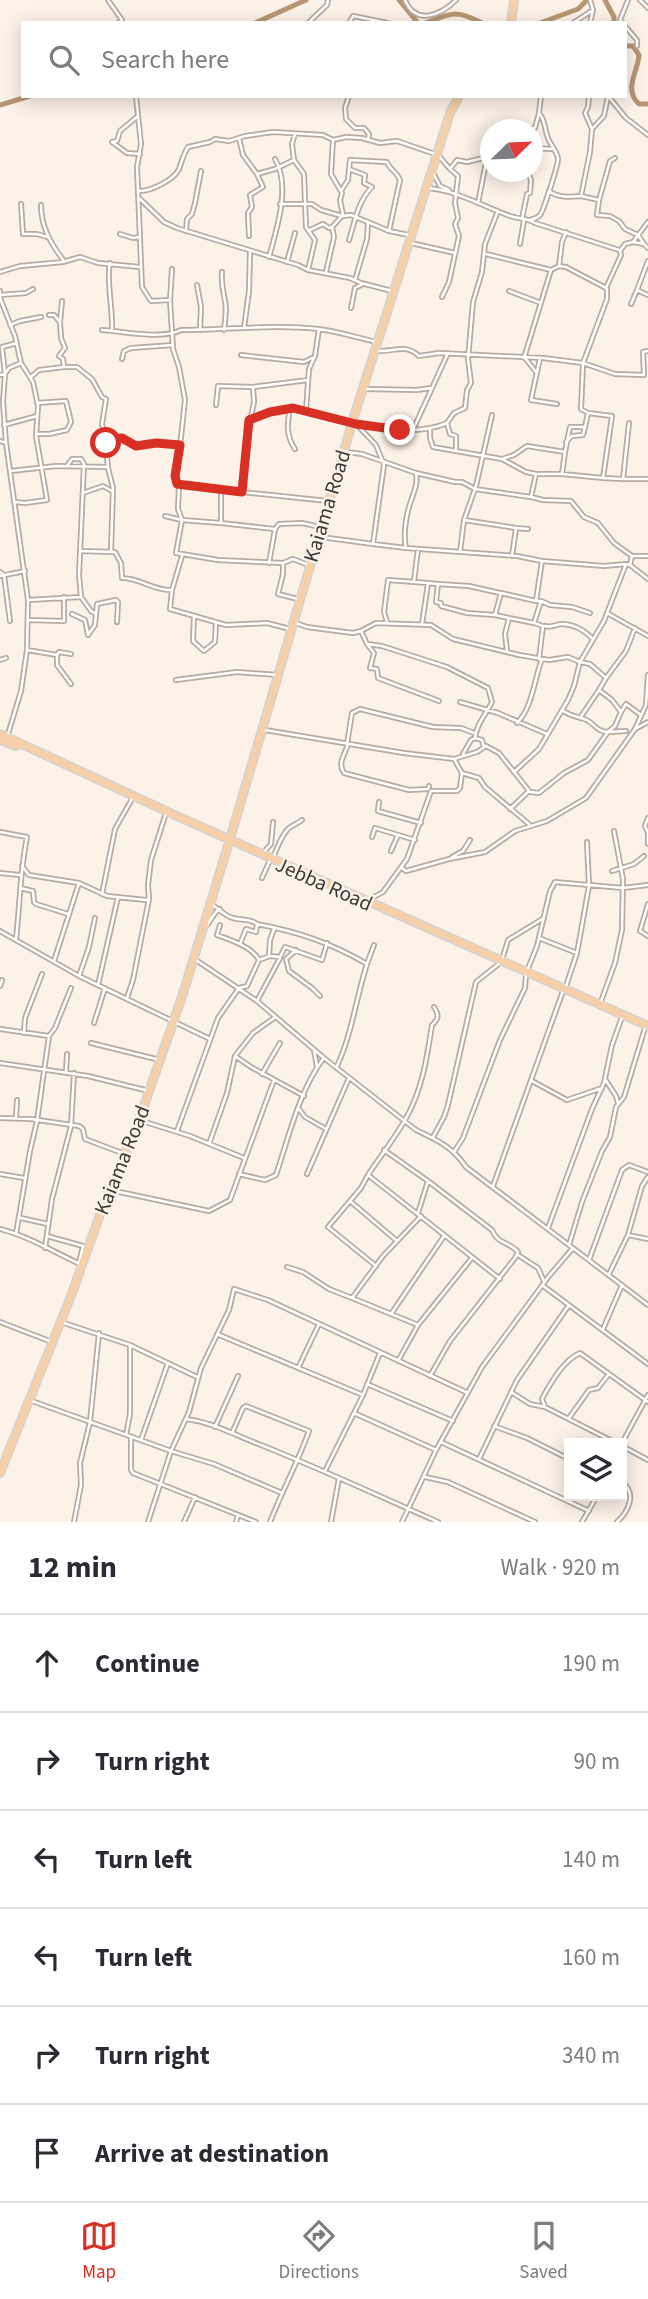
<!DOCTYPE html>
<meta charset="utf-8">
<style>
:root{--surface:#fff;--page:#f7f7f7;--text:#2b2b33;--muted:#7c7c81;--line:#e1e1e2;--accent:#d93025}
body{margin:0;font-family:"Source Sans 3",sans-serif;background:var(--page);color:var(--text)}
.controls{position:absolute;right:21px;bottom:21px;display:grid;overflow:hidden;border-radius:0px;box-shadow:0 4px 18px #0003}
.controls button{width:63px;height:63px;display:grid;place-items:center;padding:0;border:0;border-bottom:2px solid var(--line);background:var(--surface);color:var(--text);font:35px sans-serif}
.compass{position:absolute;left:480px;top:119px;width:63px;height:63px;border-radius:50%;background:var(--surface);box-shadow:0 4px 18px #0003;rotate:67deg}
.stop{position:absolute;width:21px;height:21px;margin:-16px;border:5px solid #d93025;border-radius:50%;background:#fff}
.stop.end{background:#d93025;border-color:#fff;box-shadow:0 2px 7px #0008}
.list{margin:0;padding:0;list-style:none}
h2{display:flex;justify-content:space-between;align-items:center;height:91px;margin:0;padding:0 28px;font-size:30px}
h2 small{font-size:23px;font-weight:400;color:var(--muted)}
.list li{display:grid;grid-template-columns:46px 1fr auto;gap:21px;align-items:center;box-sizing:border-box;height:98px;padding:0 28px;border-top:2px solid var(--line)}
.list b{display:block;font-size:26px;white-space:nowrap}
.list em{font-size:23px;font-style:normal;color:var(--muted)}
.icon{flex:none;width:38px;height:38px;fill:none;stroke:currentColor;stroke-width:2;stroke-linecap:round;stroke-linejoin:round}
.map{position:relative;flex:none;width:648px;height:1522px;overflow:hidden}
.search{position:absolute;background:var(--surface);box-shadow:0 4px 18px #0003;left:21px;right:21px;top:21px;height:77px;display:flex;align-items:center;gap:18px;box-sizing:border-box;padding:0 24px;border-radius:0px;color:var(--muted);font-size:26px}
.sheet{height:679px;background:var(--surface)}
nav{display:flex;justify-content:space-around;align-items:center;box-sizing:border-box;height:98px;border-top:2px solid var(--line);background:var(--surface);font-size:19px;color:var(--muted)}
nav a{display:grid;justify-items:center;gap:4px}
nav .on{color:var(--accent)}
.map>svg:first-child{display:block}
.lines{fill:none;stroke-linecap:round;stroke-linejoin:round}
.river{stroke:#b89673;stroke-width:5}
.minor-casing{stroke:#b5aba2;stroke-width:6}
.trunk-casing{stroke:#d4d3d3;stroke-width:10}
.minor{stroke:#fff;stroke-width:2.5}
.trunk{stroke:#f6d0a8;stroke-width:7}
.route{stroke:#d93025;stroke-width:9}
.labels{text-anchor:middle;dominant-baseline:central;stroke-width:5;stroke-linejoin:round;paint-order:stroke}
.street-label{font-size:21px;fill:#3d3935;stroke:#fcf2e8}
</style>
<div class="map">
<svg width="648" height="1522" viewBox="0 0 648 1522">
<rect width="100%" height="100%" fill="#fcf2e8"/>
<g class="lines">
<path class="river" d="M399,0L418,23
M605,0L614,17V23
M255,23L306,0
M425,23C452,13 455,9 482,23
M540,23L578,9L587,0
M625,46H633L639,55C638,72 623,89 639,104H648
M0,105L30,96"/>
<defs>
<path id="minor" d="M108,0L122,20L118,23
M405,0C416,26 441,15 456,0
M640,0L648,8
M308,23L327,5L328,0
M349,23L353,16L388,23
M573,23L593,10L590,0
M590,23L593,10
M623,23L620,20L628,0
M625,26L637,40V46
M136,96L141,144L137,167L142,287L151,301L170,300L173,349L179,367L185,400L176,483L183,486L328,501
M349,96L345,108L346,119L355,128H364L369,134L368,140
M589,96L588,107L585,113L592,129
M608,96L626,118L648,135
M138,116L120,131L117,141L112,142L127,153L140,154
M526,130L535,128L539,113
M295,134L292,144L294,160L304,174L306,227L315,240L308,270
M239,138L243,155L257,174L275,169L294,160
M532,148L552,149
M349,169L365,175L364,183L372,187C358,201 355,221 349,240
M433,173L440,186L449,190
M427,188C456,190 482,206 510,216C518,219 528,218 535,223L619,250
M140,191C151,191 174,180 179,169C182,161 183,155 188,147L210,142L215,139L229,141L245,136L273,132L323,135L333,140L346,137L362,138L380,143L397,141L438,155L450,169L457,160L467,162L487,157
M341,191L348,180L350,160L387,162C390,170 397,172 400,180L389,231
M549,191C558,198 570,197 581,196L590,152L592,129L604,116L608,96
M581,196L599,200L610,161L615,158
M140,199L164,222L177,228L298,265L308,270L350,278L361,283L392,291
M599,200L597,215L610,216L619,221L625,229L638,235L644,244
M478,203L487,157L490,149
M21,204L23,234H37L47,237
M280,204H312L321,210L342,216L351,215L389,231L409,235
M41,205C41,227 51,244 64,261
M522,219L527,194L530,193L531,180L528,172
M530,220C533,219 538,218 540,215C543,212 559,163 558,158C557,152 550,144 548,138C544,129 546,121 539,113L541,96
M310,230L323,224L329,228L332,227
M186,231L187,219L192,214L195,203L201,171
M120,234L133,238L139,237
M249,236L248,213L252,207L250,195L263,187L257,174
M633,242L644,244L648,248
M411,243L455,253
M520,244L524,220
M486,254L551,270
M269,257C277,228 291,186 275,159
M287,262L295,233
M110,263C106,279 113,310 112,329
M559,266L562,242L566,232
M0,272L20,266L63,262L80,257L98,263L140,267
M222,272C221,284 223,290 225,301C227,310 225,321 224,330
M326,272L334,237L332,227L343,215L340,200L342,193L331,174L333,140
M355,280L367,239L368,223
M197,285L201,307L200,330
M637,290L648,261
M0,291V298L15,336L21,363L33,382L38,406L36,436L47,500L25,503L15,502
M509,291L541,303
M0,295L26,293L33,289
M442,297L449,282L459,236L455,224L458,218L455,203L458,176L450,169
M170,300L172,269
M631,304L637,290L648,295
M351,308L355,288L363,284
M60,322L62,301
M10,325L20,321L41,317
M244,328L249,291L250,252
M102,330C123,331 162,340 181,330C225,330 275,324 318,329C338,331 357,338 377,342
M17,343L2,347L5,374L9,368L21,363
M377,351C394,352 405,343 419,356L439,353L543,358L583,363L615,374L644,375L643,352L648,351
M241,355L304,362L312,358
M524,358L551,270L559,266L566,267L606,288L621,255L620,251L625,244L633,242L648,222
M525,358L536,372
M540,358L531,400L557,404
M122,359L124,351L131,348L173,345
M66,367H77L92,379L102,397L106,399L102,424L105,437
M0,375L5,374L3,402L6,443
M31,377L39,370L64,367L63,359L59,356L65,348L61,338L60,322L54,315H49
M253,387L308,380
M366,389L416,390L432,388
M216,405L218,386L253,387L254,402L248,431L242,492
M290,408C287,424 286,436 295,449
M306,411L309,369L315,356L319,329
M588,413L581,409L583,363L607,299V289
M249,420C263,415 276,408 291,408C303,408 317,415 328,418C363,426 413,438 447,423L450,434L456,436V451L502,459L526,472L536,474L531,497L543,500L571,501L584,517L598,523L614,543L632,556L630,565
M447,423L454,413L465,408L467,390L471,383L468,359L473,302L482,272L485,244L498,211
M356,424L376,445L384,465L373,544L406,548L517,556L542,561L604,566L626,564L630,565L648,579
M4,425L37,416
M430,428V438L433,447L456,451
M412,432L448,353
M36,434H49L67,430L71,422L66,401L37,403
M0,441L6,443L28,600L27,650L21,691L8,734
M566,442L572,436L583,435L585,427
M347,452L362,454L416,473C418,485 414,491 411,501C406,514 403,535 406,548
M502,459L514,455L527,446L565,452L562,474H538
M108,468L113,488L111,552
M11,471L56,466L108,467L105,437L110,439L122,438L136,446L156,443L180,445
M416,473L455,482H462L475,489L531,497
M562,474L603,478L612,416L588,413L585,427H570L565,452
M603,478L623,479L629,423
M623,479H648
M179,485L178,509L182,520L176,553L218,560L283,563V574L278,594L298,599
M221,490V523L275,529
M83,493L103,486L112,491
M165,516L182,520L221,523
M464,520L516,528L512,556
M516,528L528,529
M321,537L373,544
M80,551L115,552L121,563L122,578C140,578 154,591 172,590
M460,552L464,520L476,486L492,415
M182,556L172,590L170,609L226,625L267,623L290,629
M634,556H648
M269,563L275,529L279,524L302,523L320,527
M283,563L293,559L309,565
M0,572L4,575L10,621
M0,576L25,571
M414,581L418,549
M428,583L438,584L436,602L441,603V606L467,613L495,615
M438,584L469,586L500,593
M28,600L81,597L79,575L84,464L81,459H72L67,466
M541,601L550,605L572,607L590,613
M607,613L648,636
M72,614L85,620L88,635L95,625L96,614L91,611L81,597
M96,614L97,604L116,600L118,602L117,622
M194,616L193,641L204,651L215,642L216,622
M509,618L495,615L501,593L536,601
M28,620L64,621V597
M387,622L384,612L388,580L428,583L422,624
M296,623L307,627L353,633L361,631L376,623L431,625L453,639L519,655L549,660L568,657L580,662L590,664L606,678L599,690L612,700L621,712L615,726L608,732L626,731
M545,626C552,628 556,624 562,624C574,624 585,631 593,639
M361,631L367,644L374,653L370,668L377,669L378,678L439,701
M367,644L382,646L447,667L488,688L492,702C486,714 476,725 475,738L471,740L463,754
M27,650L57,655L59,652L71,654
M507,651L505,634L509,618L534,623
M57,655V665L71,684
M539,659L543,626L534,623L541,601H536L542,561
M0,660L6,658
M606,678L626,651L635,628
M176,680L237,672L278,675
M460,702L498,713L547,734
M621,712L626,704L641,715
M580,718L599,690
M517,723C533,707 534,679 542,659
M635,729L648,722
M265,730L404,753L454,759L462,773L479,778L485,787L529,824
M475,738L482,740L484,747
M347,744L352,713L360,709L433,727L461,728L474,733
M348,744C345,755 337,763 344,773L409,790L428,789L429,786
M454,759L477,752L486,746L499,753L530,792L539,793L564,773L588,760L608,732C596,732 594,722 584,719C575,716 570,716 562,710
M514,772L539,749L568,700L574,686L580,662L604,621L626,564
M379,802L378,811L421,823
M510,809L529,791
M0,832L27,837C20,871 20,904 16,939
M372,837L375,828L415,840
M648,844V833L645,826L648,818
M391,851L398,835
M263,853L271,844L273,822
M452,857L463,851L470,840
M273,858C276,850 282,836 287,830C290,826 297,824 302,820
M22,866L29,875L79,883L54,961
M402,868L406,871L449,859L485,852L515,831L547,821L586,798L635,729L646,705L648,675
M612,871L634,864L644,856
M0,873L20,875
M262,878L270,860
M79,883L107,896L146,900L149,899L148,885L151,860L166,813
M20,888L33,891L34,902L36,904L68,914
M102,894L115,829L132,799
M371,901L374,897L383,892L407,859L431,791H457L460,788L462,773
M211,904C218,908 223,914 230,917C239,921 250,918 257,924
M648,904L640,931L648,936
M207,925L216,912L220,909
M220,925L217,935C231,940 252,947 259,960L270,956L280,957L285,947L322,960L327,943
M0,931L79,976L210,1039
M539,938L577,953L589,886L587,842
M240,944L246,929L256,932L257,924C299,932 331,943 367,964C356,998 352,1034 337,1066
M296,950L286,959L289,971L312,988L320,996
M269,956L270,940L274,929
M196,960L257,1001L324,1058L416,1130C437,1140 453,1147 466,1167L648,1305
M502,960L508,940L544,918
M367,964L374,945
M527,971L537,946L550,891L555,882L623,888L648,885
M79,976L89,947L95,918
M98,985L118,897
M0,986L2,980
M566,986L577,953
M127,998L133,980L149,899
M257,1001L280,958
M600,1004L615,963L622,930L623,879L614,831
M434,1007C439,1015 439,1019 432,1025C427,1058 422,1091 405,1120C394,1139 380,1157 368,1175L500,1279
M94,1023L105,988
M0,1029L49,1036
M24,1033L25,1018L42,974
M91,1043L160,1060
M314,1050L317,1067
M235,1056L251,1067L304,1096
M0,1063L88,1076L149,1091
M66,1072L67,1054
M262,1074L280,1043
M605,1079L616,1096L618,1103
M532,1081L567,1100L602,1088
M299,1109L305,1117L326,1129
M16,1117L17,1100
M0,1118L31,1119L79,1126L83,1129L85,1139L122,1153
M142,1121L190,1136L244,1158
M177,1131L218,1018L239,988L247,986L259,960
M433,1137L444,1117L448,1105L476,982L500,963
M209,1144L227,1093L235,1056L253,1033L274,1018
M384,1150L428,1181L418,1213
M454,1152L463,1138L500,1040L525,988L526,974
M0,1174L24,1178
M239,1174L265,1180L276,1175C288,1139 300,1089 323,1059
M307,1174L349,1078
M428,1181L492,1230C498,1245 509,1241 518,1252L515,1258L450,1341L430,1376
M493,1186L563,991
M110,1190L209,1211L230,1200L274,1080
M350,1201L361,1188L368,1175
M21,1218L48,1224
M548,1228L592,1109L604,1083L612,1045L622,1017
M0,1229C28,1236 54,1252 80,1264
M16,1234L30,1151L37,1121L49,1036L55,1028L71,988
M628,1235L648,1239
M47,1236L83,1246L79,1263
M569,1245L582,1202L602,1151L610,1137L616,1107L624,1097L645,1028
M45,1248L52,1199L71,1126L74,1073
M518,1255L538,1268L544,1281
M589,1260L622,1170L629,1165L648,1172
M376,1266L328,1227L350,1201L397,1241
M287,1267L303,1272L329,1289L352,1298
M609,1274L628,1235L642,1186L648,1177
M542,1285L648,1364
M391,1314L444,1236
M0,1322L52,1342
M64,1323L130,1345L197,1377
M418,1325L352,1298L383,1256L421,1216
M603,1329L622,1285
M217,1334L363,1395
M398,1361L418,1325L471,1259
M299,1366L319,1324
M367,1384L453,1421
M511,1392L530,1404L545,1407
M32,1401L171,1451L214,1464L282,1493
M354,1413L436,1450
M569,1418L589,1390L598,1388L609,1374
M186,1419C212,1422 237,1436 261,1445C321,1469 379,1496 438,1522
M494,1426L527,1438L569,1459
M215,1427L238,1376
M232,1433L243,1408L246,1406L309,1431C298,1462 282,1491 270,1522
M126,1435L130,1414V1345
M131,1437V1470L133,1473L256,1522
M141,1440L168,1363
M441,1442L589,1511
M616,1443L545,1407L542,1399L544,1395C552,1381 564,1360 580,1353L648,1402
M622,1443L648,1395
M622,1446L648,1460
M479,1459L517,1380L569,1305
M325,1471L363,1395L380,1353
M425,1477L448,1482L535,1522
M74,1522L81,1485L80,1463L90,1422L99,1333
M148,1522L171,1451L189,1412L201,1368L229,1310L234,1289L268,1300L468,1393
M184,1522L195,1497
M236,1522L238,1515
M331,1522L339,1478
M402,1522L436,1450L482,1367L549,1276L573,1248
M582,1522L597,1496
M617,1522C629,1511 637,1493 622,1482"/>
<path id="trunk" d="M511,23L514,0
M0,734L179,817L648,1026
M0,740L16,746
M230,839L352,423L450,113L459,96
M0,1473L71,1296L103,1206L139,1120L182,997L229,842"/>
</defs>
<use href="#minor" class="minor-casing"/>
<use href="#trunk" class="trunk-casing"/>
<use href="#minor" class="minor"/>
<use href="#trunk" class="trunk"/>
</g>
<g class="lines">
<path class="route" d="M106,443L104,437L110,439L122,438L136,446L156,443L180,445L175,476L177,484L242,492L249,420L270,412L293,408L356,424L400,430"/>
</g>
<g class="labels">
<g class="street-label">
<text transform="translate(327 506) rotate(-73)">Kaiama Road</text>
<text transform="translate(324 884) rotate(24)">Jebba Road</text>
<text transform="translate(122 1160) rotate(-68)">Kaiama Road</text>
</g>
</g>
</svg>
<div class="controls">
<button><svg class="icon" aria-label="layers" viewBox="0 0 24 24"><path d="M12 4l9 5-9 5-9-5zM3 14l9 5 9-5"/></svg></button>
</div>
<svg class="compass" viewBox="-18 -18 36 36"><path d="M0-13l5 13h-10z" fill="#e53935"/><path d="M0 13l5-13h-10z" fill="#7c7c81"/></svg>
<div class="stop" style="left:106px;top:443px"></div>
<div class="stop end" style="left:400px;top:430px"></div>
<div class="search"><svg class="icon" aria-label="search" viewBox="0 0 24 24"><circle cx="10" cy="10" r="6"/><path d="M15 15l6 6"/></svg>Search here</div>
</div>
<section class="sheet">
<h2>12 min<small>Walk · 920 m</small></h2>
<ul class="list">
<li><svg class="icon" aria-label="ahead" viewBox="0 0 24 24"><path d="M12 20V5M6 11l6-6 6 6"/></svg><div><b>Continue</b></div><em>190 m</em></li>
<li><svg class="icon" aria-label="right" viewBox="0 0 24 24"><path d="M7 20v-9h11M14 6l5 5-5 5"/></svg><div><b>Turn right</b></div><em>90 m</em></li>
<li><svg class="icon" aria-label="left" viewBox="0 0 24 24"><path d="M17 20v-9H6M10 6l-5 5 5 5"/></svg><div><b>Turn left</b></div><em>140 m</em></li>
<li><svg class="icon" aria-label="left" viewBox="0 0 24 24"><path d="M17 20v-9H6M10 6l-5 5 5 5"/></svg><div><b>Turn left</b></div><em>160 m</em></li>
<li><svg class="icon" aria-label="right" viewBox="0 0 24 24"><path d="M7 20v-9h11M14 6l5 5-5 5"/></svg><div><b>Turn right</b></div><em>340 m</em></li>
<li><svg class="icon" aria-label="arrive" viewBox="0 0 24 24"><path d="M6 21V4h12l-3 4 3 4H6"/></svg><div><b>Arrive at destination</b></div></li>
</ul>
</section>
<nav>
<a class="on"><svg class="icon" aria-label="map" viewBox="0 0 24 24"><path d="M3 6l6-2 6 2 6-2v14l-6 2-6-2-6 2zM9 4v14M15 6v14"/></svg>Map</a>
<a><svg class="icon" aria-label="directions" viewBox="0 0 24 24"><path d="M12 3l9 9-9 9-9-9zM9 14v-3h6M13 9l2 2-2 2"/></svg>Directions</a>
<a><svg class="icon" aria-label="saved" viewBox="0 0 24 24"><path d="M7 4h10v16l-5-4-5 4z"/></svg>Saved</a>
</nav>
